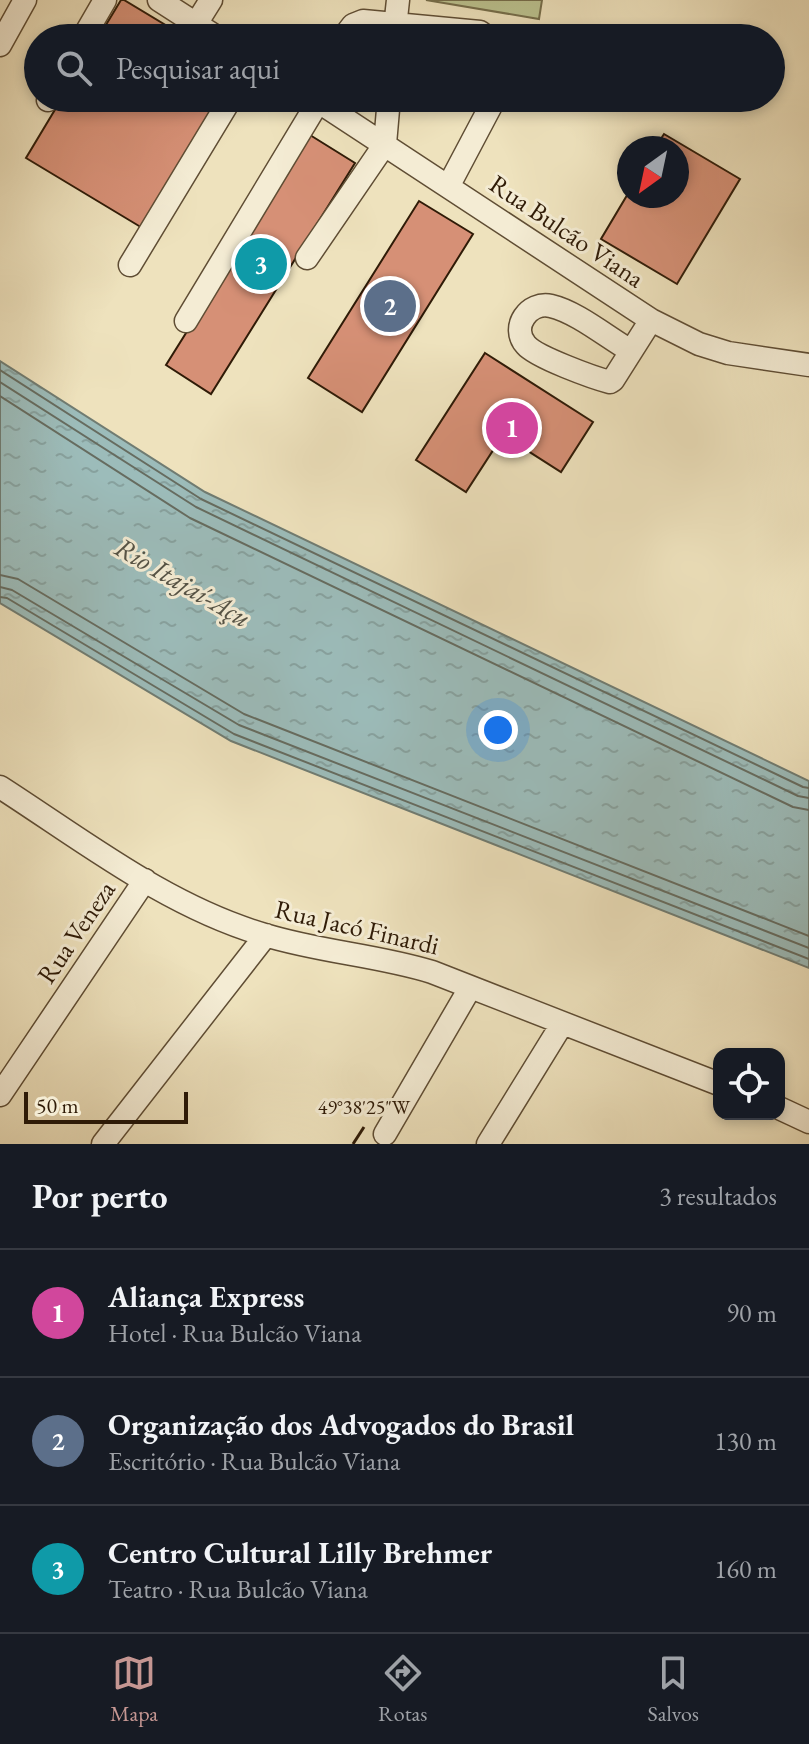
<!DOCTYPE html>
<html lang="pt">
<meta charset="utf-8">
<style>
:root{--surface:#171b24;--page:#242831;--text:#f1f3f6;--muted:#9ea1a6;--line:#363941;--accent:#c59692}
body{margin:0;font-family:"EB Garamond",serif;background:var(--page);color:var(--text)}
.controls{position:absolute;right:24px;bottom:24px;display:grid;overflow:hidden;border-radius:16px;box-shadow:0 4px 12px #0003}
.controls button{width:72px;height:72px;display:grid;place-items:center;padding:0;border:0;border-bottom:2px solid var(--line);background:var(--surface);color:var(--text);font:40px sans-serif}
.compass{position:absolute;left:617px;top:136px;width:72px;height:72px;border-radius:50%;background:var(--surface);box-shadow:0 4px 12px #0003;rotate:213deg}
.scale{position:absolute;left:24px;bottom:20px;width:164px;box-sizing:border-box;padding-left:8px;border:4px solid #2f1b07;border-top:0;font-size:22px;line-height:28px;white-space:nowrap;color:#2f1b07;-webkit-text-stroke:6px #f4ecd4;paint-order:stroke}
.you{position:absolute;left:498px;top:730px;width:28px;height:28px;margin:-20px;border:6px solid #fff;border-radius:50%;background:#1a73e8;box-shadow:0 0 0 12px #1a73e833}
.badge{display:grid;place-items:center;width:52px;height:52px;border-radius:50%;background:var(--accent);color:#fff;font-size:26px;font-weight:700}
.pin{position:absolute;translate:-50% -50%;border:4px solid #fff;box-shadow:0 2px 8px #0006}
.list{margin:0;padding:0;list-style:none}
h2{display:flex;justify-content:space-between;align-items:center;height:104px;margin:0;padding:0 32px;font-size:34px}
h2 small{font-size:26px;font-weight:400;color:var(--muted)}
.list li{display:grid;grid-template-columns:52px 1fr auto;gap:24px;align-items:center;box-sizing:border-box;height:128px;padding:0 32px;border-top:2px solid var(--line)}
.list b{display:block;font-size:30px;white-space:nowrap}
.list p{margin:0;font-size:26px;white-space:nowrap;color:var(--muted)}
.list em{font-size:26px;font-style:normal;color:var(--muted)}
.icon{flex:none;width:44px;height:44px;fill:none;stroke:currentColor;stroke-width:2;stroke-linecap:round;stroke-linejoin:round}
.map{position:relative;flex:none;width:809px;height:1144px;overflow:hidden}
.search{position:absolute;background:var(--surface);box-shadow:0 4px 12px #0003;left:24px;right:24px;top:24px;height:88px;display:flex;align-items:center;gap:20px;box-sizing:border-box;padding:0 28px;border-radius:44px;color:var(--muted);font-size:30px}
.sheet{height:488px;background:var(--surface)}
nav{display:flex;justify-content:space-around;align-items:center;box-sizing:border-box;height:112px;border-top:2px solid var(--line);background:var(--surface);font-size:22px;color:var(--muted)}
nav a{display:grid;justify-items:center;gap:4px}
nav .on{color:var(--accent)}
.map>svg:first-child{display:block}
.pitch{fill:#bbc28f;stroke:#756e4b;stroke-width:2}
.water{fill:url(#water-ripples);stroke:#707c72;stroke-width:2}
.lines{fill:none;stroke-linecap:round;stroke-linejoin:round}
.shore{stroke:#666c60;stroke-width:2}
.building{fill:#d69076;stroke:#2f1b07;stroke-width:2}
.minor-casing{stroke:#5f4d34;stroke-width:25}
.minor{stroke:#f4ecd4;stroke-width:22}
.ticks{fill:none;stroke:#2f1b07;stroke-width:3}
.labels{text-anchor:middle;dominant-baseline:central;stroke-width:6;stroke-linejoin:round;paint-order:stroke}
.street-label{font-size:26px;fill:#2f1b07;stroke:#f4ecd4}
.water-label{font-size:28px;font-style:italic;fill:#555346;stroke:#f4ecd4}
.ticks-label{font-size:20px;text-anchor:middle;fill:#2f1b07;stroke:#f4ecd4;stroke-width:6;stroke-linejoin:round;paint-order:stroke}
</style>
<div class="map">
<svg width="809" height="1144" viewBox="0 0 809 1144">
<defs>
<pattern id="water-ripples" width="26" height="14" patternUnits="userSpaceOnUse" patternTransform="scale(2)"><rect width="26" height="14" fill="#9cbcba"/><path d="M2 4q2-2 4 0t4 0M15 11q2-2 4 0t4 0" fill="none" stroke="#87a19e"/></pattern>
</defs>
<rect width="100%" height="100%" fill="#eee2bd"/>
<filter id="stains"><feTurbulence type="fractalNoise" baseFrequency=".0025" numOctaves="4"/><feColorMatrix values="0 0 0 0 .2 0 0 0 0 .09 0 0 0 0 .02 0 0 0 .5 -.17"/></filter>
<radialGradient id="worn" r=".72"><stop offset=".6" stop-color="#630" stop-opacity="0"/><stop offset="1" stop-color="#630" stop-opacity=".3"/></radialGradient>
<path class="pitch" d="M426,0H542L539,19Z"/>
<path class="water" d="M0,361L205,492L809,781V968L231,741L0,603Z"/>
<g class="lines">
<path class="shore" d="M0,370L201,499L803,787L809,788
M0,382L196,507L798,796L809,798
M0,396L190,518L793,807L809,810
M0,575L18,579L244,714L809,936
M0,587L12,590L239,725L809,948
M0,597L7,598L234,734L809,959"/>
</g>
<path class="building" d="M121,0H124L187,38H98Z
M62,98H222L144,229L26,158Z
M664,134L740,179L677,284L601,239L629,192V196H677V148H655Z
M310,135L355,163L211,394L166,365Z
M419,201L473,234L362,412L308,378Z
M485,353L593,422L561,472L503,435L466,492L416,460Z"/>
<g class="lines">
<defs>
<path id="minor" d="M159,0L218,38
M196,24L211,0
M394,37L398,0
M83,38L105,0
M343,38L353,25L363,21L480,32L488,38
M0,45L25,0
M313,98L651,320L699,344L728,353L809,365
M48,100L49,98
M449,185L495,98
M307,258L385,144L389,98
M130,265L231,98
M186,321L318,102
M631,351C608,338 577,312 551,306C529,301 510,327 526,345C536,357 594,378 610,382L613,380L651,320
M0,787C84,841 168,907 265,935C320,952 377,955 432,972L719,1084
M0,1095L145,880
M779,1108L809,1122
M385,1134L470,988
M103,1144L266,935
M488,1144L562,1024"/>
</defs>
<use href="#minor" class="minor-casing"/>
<use href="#minor" class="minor"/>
</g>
<path class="ticks" d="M353,1144L364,1127"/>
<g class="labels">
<g class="street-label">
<text transform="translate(567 231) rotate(34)">Rua Bulcão Viana</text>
<text transform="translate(357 927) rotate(13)">Rua Jacó Finardi</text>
<text transform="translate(76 932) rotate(-56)">Rua Veneza</text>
</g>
<g class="water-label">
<text transform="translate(183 582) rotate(30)">Rio Itajaí-Açu</text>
</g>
</g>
<g class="ticks-label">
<text x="364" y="1114">49°38'25"W</text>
</g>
<rect width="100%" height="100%" filter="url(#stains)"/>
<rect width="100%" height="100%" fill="url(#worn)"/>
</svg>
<div class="controls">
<button><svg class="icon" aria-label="locate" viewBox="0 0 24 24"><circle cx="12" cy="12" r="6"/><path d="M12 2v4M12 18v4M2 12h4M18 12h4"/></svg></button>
</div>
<svg class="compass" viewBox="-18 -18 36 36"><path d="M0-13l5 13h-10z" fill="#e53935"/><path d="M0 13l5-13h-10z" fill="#9ea1a6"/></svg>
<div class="scale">50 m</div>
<div class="you"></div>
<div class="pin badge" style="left:512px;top:428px;background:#d1479c">1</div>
<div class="pin badge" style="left:390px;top:306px;background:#5c6f8a">2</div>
<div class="pin badge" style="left:261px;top:264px;background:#0f9aa8">3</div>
<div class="search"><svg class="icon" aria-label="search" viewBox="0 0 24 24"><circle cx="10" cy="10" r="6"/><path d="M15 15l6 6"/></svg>Pesquisar aqui</div>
</div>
<section class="sheet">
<h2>Por perto<small>3 resultados</small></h2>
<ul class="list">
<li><span class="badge" style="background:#d1479c">1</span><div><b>Aliança Express</b><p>Hotel · Rua Bulcão Viana</p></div><em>90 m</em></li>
<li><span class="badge" style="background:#5c6f8a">2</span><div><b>Organização dos Advogados do Brasil</b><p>Escritório · Rua Bulcão Viana</p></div><em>130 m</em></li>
<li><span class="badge" style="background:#0f9aa8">3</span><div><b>Centro Cultural Lilly Brehmer</b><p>Teatro · Rua Bulcão Viana</p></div><em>160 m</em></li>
</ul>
</section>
<nav>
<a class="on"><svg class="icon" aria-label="map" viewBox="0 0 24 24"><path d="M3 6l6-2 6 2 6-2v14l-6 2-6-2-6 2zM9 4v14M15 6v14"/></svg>Mapa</a>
<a><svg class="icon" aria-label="directions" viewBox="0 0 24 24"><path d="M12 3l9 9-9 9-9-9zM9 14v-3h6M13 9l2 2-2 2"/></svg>Rotas</a>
<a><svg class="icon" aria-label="saved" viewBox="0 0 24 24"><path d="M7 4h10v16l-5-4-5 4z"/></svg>Salvos</a>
</nav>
